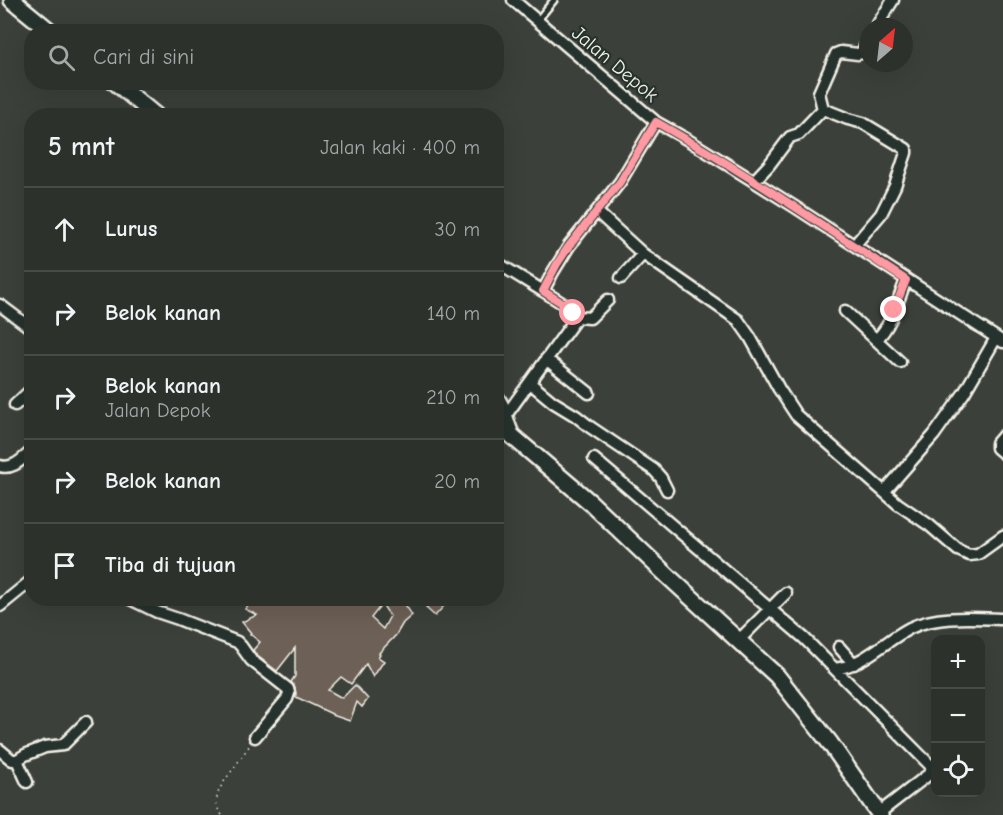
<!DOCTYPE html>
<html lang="id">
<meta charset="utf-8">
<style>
:root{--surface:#2c312c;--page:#343934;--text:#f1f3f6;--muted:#a6a9a9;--line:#484c48}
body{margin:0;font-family:"Comic Neue",sans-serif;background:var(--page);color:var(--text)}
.controls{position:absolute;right:18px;bottom:18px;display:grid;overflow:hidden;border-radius:12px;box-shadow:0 6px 24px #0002}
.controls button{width:54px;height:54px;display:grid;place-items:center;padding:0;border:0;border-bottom:2px solid var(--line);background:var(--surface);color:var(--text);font:30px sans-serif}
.compass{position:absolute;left:859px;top:18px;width:54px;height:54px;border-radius:50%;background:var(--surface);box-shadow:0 6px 24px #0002;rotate:28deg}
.stop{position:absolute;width:18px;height:18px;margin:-14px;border:4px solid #ff9aa2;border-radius:50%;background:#fff}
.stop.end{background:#ff9aa2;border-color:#fff;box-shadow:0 2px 6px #0008}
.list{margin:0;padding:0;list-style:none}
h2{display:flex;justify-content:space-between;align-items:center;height:78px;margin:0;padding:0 24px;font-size:26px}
h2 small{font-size:20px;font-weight:400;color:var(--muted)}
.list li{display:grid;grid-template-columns:39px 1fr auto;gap:18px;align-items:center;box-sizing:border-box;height:84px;padding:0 24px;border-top:2px solid var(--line)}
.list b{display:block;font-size:22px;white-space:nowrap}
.list p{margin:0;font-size:20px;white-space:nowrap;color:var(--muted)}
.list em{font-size:20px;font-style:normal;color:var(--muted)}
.icon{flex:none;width:33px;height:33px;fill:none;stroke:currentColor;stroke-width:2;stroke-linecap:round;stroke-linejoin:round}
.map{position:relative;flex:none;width:1003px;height:815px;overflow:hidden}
.search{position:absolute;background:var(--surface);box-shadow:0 6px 24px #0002;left:24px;top:24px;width:480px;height:66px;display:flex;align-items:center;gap:15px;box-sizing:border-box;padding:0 21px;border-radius:24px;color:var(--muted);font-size:22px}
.panel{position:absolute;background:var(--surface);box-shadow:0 6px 24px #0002;left:24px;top:108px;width:480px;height:498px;border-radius:24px}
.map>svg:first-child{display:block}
.building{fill:#6d6157;stroke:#f4f1e8;stroke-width:1.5;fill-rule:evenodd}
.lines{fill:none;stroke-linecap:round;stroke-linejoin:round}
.lane-casing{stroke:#f4f1e8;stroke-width:10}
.street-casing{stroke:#f4f1e8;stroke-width:15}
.secondary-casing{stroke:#f4f1e8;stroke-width:20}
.path{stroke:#f4f1e8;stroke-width:1.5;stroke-dasharray:1.5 4.5;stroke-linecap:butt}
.lane{stroke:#26332d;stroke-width:5}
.street{stroke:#26332d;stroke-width:10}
.secondary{stroke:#26332d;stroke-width:15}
.route{stroke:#ff9aa2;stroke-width:8}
.labels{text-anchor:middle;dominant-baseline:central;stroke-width:4.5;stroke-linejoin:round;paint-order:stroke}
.street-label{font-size:20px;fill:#f4f1e8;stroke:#26332d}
</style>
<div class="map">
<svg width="1003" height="815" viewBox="0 0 1003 815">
<rect width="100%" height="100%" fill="#3b413a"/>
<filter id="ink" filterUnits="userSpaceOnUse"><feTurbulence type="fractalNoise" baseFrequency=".0167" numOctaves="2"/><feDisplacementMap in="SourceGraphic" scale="12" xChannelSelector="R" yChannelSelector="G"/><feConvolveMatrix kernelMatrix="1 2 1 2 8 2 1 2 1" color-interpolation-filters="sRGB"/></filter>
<g filter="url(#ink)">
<path class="building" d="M254,598H276L282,604L288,598H401L412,615L403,623L396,635L379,653L380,654L378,657L384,661L373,677L366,664L351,684L341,677L328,690L342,698L355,685L368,699L362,707L357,702L350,721L332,715V714L296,697L295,687L291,682L295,676V648L277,671L256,655L253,650L260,642L250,634L251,633L242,622L257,615L245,609ZM382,604L390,616L383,629L371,618Z
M434,598H451L435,616L426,608Z"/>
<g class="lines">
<defs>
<path id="lane" d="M537,21L554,0"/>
<path id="street" d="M513,0L656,122L688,140L795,207L1003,342
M876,27L893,0
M823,109L819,93L836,54L841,52L858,54L862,52L868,41
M754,181L769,165L790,137L799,134L823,109L848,119L863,123L906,149V153L895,186L881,214L858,241L856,246
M597,212L643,254L738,320L750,337L779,389L796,415L898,504L929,525L958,550L969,555L978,554L1003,536
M499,264L543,291
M621,278L643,254
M0,305L32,329
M845,311L900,362
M577,317L590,318L608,300
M876,340C892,325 898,300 906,280
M546,359L589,393
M530,383L553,402L576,416L590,427L654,470L661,478L667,490
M15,405L32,389
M496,429L577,317L562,303L543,291L553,272L569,246L620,182L656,122
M1003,436L997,443V448L1003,453
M594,459L804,638L930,765L932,770L928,775L879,813
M0,466C13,470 22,459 32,451
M885,491L934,435L964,393L996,338
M128,598L157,612L178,619L237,642L241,646L251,660L288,689L289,693L287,699L255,737
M0,606L32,580
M739,640L786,593
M839,647L854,664
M836,669C864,664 885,641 910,628C935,615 975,618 1003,619
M0,750L12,760H17L25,755L45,747L63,745L86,722
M17,760L27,782"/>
<path id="secondary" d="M12,0L51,32
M115,82L156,116
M496,398C505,409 505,424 512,436L591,503L671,579L777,676L830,743L880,815"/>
</defs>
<use href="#lane" class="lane-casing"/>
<use href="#street" class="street-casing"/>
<use href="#secondary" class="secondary-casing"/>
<path class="path" d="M222,815C208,799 224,782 233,769C239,761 244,753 250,745"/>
<use href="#lane" class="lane"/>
<use href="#street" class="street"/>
<use href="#secondary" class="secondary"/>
</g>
</g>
<g class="lines" filter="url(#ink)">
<path class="route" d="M573,313L562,303L543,291L557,264L569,246L620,182L656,122C742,170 823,226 906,280L894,310"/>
</g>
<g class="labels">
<g class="street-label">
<text transform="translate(615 64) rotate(40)">Jalan Depok</text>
</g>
</g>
</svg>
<div class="controls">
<button>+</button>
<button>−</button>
<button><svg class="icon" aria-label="locate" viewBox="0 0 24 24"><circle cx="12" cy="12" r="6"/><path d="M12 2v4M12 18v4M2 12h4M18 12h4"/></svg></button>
</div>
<svg class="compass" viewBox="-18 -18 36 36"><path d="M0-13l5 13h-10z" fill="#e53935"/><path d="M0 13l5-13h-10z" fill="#a6a9a9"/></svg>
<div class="stop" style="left:573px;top:313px"></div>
<div class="stop end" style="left:894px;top:310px"></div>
<div class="search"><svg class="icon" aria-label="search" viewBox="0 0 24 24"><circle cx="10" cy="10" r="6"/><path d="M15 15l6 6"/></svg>Cari di sini</div>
<section class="panel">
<h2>5 mnt<small>Jalan kaki · 400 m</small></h2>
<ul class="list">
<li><svg class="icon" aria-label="ahead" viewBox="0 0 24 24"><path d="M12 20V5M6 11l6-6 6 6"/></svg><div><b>Lurus</b></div><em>30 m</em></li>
<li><svg class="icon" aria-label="right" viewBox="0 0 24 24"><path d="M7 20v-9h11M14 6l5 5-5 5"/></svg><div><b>Belok kanan</b></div><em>140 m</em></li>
<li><svg class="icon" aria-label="right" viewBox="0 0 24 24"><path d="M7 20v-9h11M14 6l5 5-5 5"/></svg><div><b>Belok kanan</b><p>Jalan Depok</p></div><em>210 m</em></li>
<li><svg class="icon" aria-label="right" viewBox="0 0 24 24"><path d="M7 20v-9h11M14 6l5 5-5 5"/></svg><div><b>Belok kanan</b></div><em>20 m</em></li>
<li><svg class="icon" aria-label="arrive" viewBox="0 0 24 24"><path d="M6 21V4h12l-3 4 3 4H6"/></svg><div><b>Tiba di tujuan</b></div></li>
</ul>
</section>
</div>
